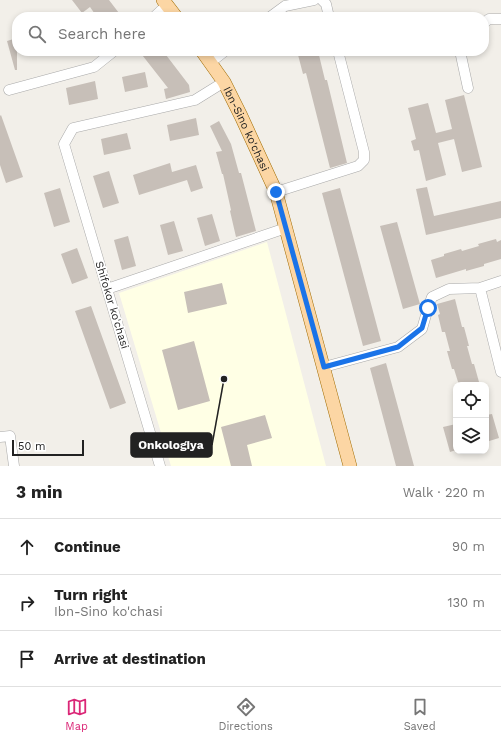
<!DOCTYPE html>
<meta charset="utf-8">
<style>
:root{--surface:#fff;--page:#f2f2f2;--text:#222;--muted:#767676;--line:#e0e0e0;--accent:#db2777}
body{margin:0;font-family:"Work Sans",sans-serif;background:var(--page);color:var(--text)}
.controls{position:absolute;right:12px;bottom:12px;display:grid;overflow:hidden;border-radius:8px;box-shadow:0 2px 6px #0003}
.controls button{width:36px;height:36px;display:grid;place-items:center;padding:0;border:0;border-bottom:1px solid var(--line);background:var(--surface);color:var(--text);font:20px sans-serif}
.scale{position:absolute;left:12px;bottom:10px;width:72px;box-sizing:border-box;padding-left:4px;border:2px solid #222;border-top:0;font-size:11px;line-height:14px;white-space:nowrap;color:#222;-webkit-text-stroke:3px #fff;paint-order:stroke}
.stop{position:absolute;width:12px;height:12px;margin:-9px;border:3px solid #1a73e8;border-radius:50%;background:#fff}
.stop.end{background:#1a73e8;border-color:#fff;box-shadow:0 1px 4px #0008}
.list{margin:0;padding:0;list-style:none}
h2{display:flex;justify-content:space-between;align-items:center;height:52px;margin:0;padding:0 16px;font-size:17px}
h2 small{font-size:13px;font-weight:400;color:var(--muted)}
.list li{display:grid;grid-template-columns:26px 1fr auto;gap:12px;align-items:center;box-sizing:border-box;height:56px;padding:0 16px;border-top:1px solid var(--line)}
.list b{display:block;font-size:15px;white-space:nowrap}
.list p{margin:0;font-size:13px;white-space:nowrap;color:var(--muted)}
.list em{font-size:13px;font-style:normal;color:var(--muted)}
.icon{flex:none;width:22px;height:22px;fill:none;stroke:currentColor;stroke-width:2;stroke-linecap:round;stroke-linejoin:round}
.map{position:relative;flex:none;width:501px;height:466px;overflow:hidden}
.search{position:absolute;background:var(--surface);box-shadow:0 2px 6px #0003;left:12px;right:12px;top:12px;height:44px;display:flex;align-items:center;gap:10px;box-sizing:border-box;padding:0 14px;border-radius:16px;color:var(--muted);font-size:15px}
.sheet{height:220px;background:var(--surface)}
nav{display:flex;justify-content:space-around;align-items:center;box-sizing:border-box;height:56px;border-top:1px solid var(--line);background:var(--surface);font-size:11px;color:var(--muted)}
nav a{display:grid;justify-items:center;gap:2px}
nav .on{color:var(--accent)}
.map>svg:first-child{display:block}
.education{fill:#ffffe5}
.building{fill:#c7bfb8}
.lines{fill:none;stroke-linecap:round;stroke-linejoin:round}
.minor-casing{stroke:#a9a9a9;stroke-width:11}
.major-casing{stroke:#a06b00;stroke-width:14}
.minor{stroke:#fff;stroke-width:10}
.major{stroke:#fcd6a4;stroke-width:13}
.route{stroke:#1a73e8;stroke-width:5}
.labels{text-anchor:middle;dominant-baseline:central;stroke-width:3;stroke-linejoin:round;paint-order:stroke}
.street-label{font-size:11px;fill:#222;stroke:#fff}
.leader{fill:none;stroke:#222;stroke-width:1.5}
.callout-dot{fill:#222;stroke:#fff;stroke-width:1.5}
.callout{fill:#222;stroke:#222;stroke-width:1.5}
.callout-label{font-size:12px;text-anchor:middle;font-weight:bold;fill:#fff}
</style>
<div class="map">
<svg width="501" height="466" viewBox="0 0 501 466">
<rect width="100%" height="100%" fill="#f2efe9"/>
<path class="education" d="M267,242L326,466H171L119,293Z"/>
<path class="building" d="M72,0H109L122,17H97L90,7L82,13Z
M17,38V70H15L7,41Z
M139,51H163L189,85L190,92L166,99L164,89L168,88Z
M297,51H318L325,80H327L347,163L330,168L306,73L303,74Z
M145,72L148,87L125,92L122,77Z
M95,81L98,99L69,105L66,88Z
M464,95L482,167L462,172L454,139L438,143L446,175L426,181L419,150L414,151L411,141L416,139L408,108L428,103L436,133L452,129L445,100Z
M1,115L23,177L6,183L0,165V116Z
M196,118L199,135L170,141L167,125Z
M219,121L231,144L239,173H241L256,231L236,237L230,211L231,210L223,174H222L216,152L222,151L210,126Z
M127,133L131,149L104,155L101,139Z
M170,163L172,172L196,165L203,188L191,192L187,180L139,195L133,175Z
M109,171L119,203L103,208L93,176Z
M427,187L434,216L501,201V218L426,235L416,189Z
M60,188L70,222L54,227L44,193Z
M340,188L381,341L363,346L322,193Z
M212,214L220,241L205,246L197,218Z
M174,221L183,251L168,255L160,225Z
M397,222L420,304L403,309L380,226Z
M128,236L136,266L122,270L114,240Z
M496,239L497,242L501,240V259L484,264V266L466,271V269L436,278L431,260L444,256V254L461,249L462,251L479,246L478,244Z
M77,248L88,278L72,284L61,254Z
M222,283L227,304L188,313L184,292Z
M455,299L462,327H464L469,346H467L472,364H474L479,382H477V385H459L454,369H452L447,351H450L445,332H442L438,315L440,314L437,304Z
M91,306L126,403L110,409L75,311Z
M194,341L210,401L178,410L162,350Z
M386,363L414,466H396L370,368Z
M492,414L499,438L486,442V415Z
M265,415L272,438L247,445L252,466H231L221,427Z
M456,424V450L450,452L443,427Z"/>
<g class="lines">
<defs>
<path id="minor" d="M322,0L326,4L329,17
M154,17L167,5
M270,17L285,6L314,0
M484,23L489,19H501
M460,51L468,88
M211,62L225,51
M9,90L94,67L114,51
M276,192L358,166L364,160V152L338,51
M501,281L480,288L501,372
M107,289L286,228
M324,367L398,347L422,329L428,308L432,297L449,289L480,288
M0,437L10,436L14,466
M160,466L113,309L64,144L73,128L195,100L224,82"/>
<g id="major">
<path d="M163,0L176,17"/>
<path id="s1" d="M202,51L224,82L241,116L276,192L350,466"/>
</g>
</defs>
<use href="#minor" class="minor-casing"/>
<use href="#major" class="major-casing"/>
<use href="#minor" class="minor"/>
<use href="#major" class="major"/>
</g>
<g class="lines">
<path class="route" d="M276,192L324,367L398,347L422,328L428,308"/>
</g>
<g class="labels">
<g class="street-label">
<text stroke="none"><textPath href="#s1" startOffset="90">Ibn-Sino ko'chasi</textPath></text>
<text transform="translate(112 305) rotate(73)">Shifokor ko'chasi</text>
</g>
</g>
<path class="leader" d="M224 379L212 445"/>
<circle class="callout-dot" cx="224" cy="379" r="4"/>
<rect class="callout" x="131" y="433" width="81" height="24" rx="4"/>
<g class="callout-label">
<text x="171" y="449">Onkologiya</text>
</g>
</svg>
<div class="controls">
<button><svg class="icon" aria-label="locate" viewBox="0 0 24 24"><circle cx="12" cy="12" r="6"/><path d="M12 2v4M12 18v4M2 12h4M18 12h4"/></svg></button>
<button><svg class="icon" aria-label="layers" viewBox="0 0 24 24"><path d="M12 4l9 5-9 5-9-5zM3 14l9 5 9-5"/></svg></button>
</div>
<div class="scale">50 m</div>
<div class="stop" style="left:428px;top:308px"></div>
<div class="stop end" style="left:276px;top:192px"></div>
<div class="search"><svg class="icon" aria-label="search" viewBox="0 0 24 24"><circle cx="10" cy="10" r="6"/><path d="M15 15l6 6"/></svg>Search here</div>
</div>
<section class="sheet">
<h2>3 min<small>Walk · 220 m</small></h2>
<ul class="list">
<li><svg class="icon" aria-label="ahead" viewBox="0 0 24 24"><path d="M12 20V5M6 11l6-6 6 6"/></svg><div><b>Continue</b></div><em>90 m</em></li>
<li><svg class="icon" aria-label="right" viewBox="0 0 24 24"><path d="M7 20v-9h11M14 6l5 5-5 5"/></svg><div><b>Turn right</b><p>Ibn-Sino ko'chasi</p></div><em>130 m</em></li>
<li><svg class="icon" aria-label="arrive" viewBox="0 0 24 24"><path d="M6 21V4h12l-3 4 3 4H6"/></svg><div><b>Arrive at destination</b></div></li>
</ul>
</section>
<nav>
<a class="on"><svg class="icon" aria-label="map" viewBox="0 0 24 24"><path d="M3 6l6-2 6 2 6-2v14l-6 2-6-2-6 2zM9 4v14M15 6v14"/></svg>Map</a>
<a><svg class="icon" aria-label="directions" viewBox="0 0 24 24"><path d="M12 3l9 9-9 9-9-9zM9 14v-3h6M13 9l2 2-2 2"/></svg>Directions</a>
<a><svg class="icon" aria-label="saved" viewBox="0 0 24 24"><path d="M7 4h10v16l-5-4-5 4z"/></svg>Saved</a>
</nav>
